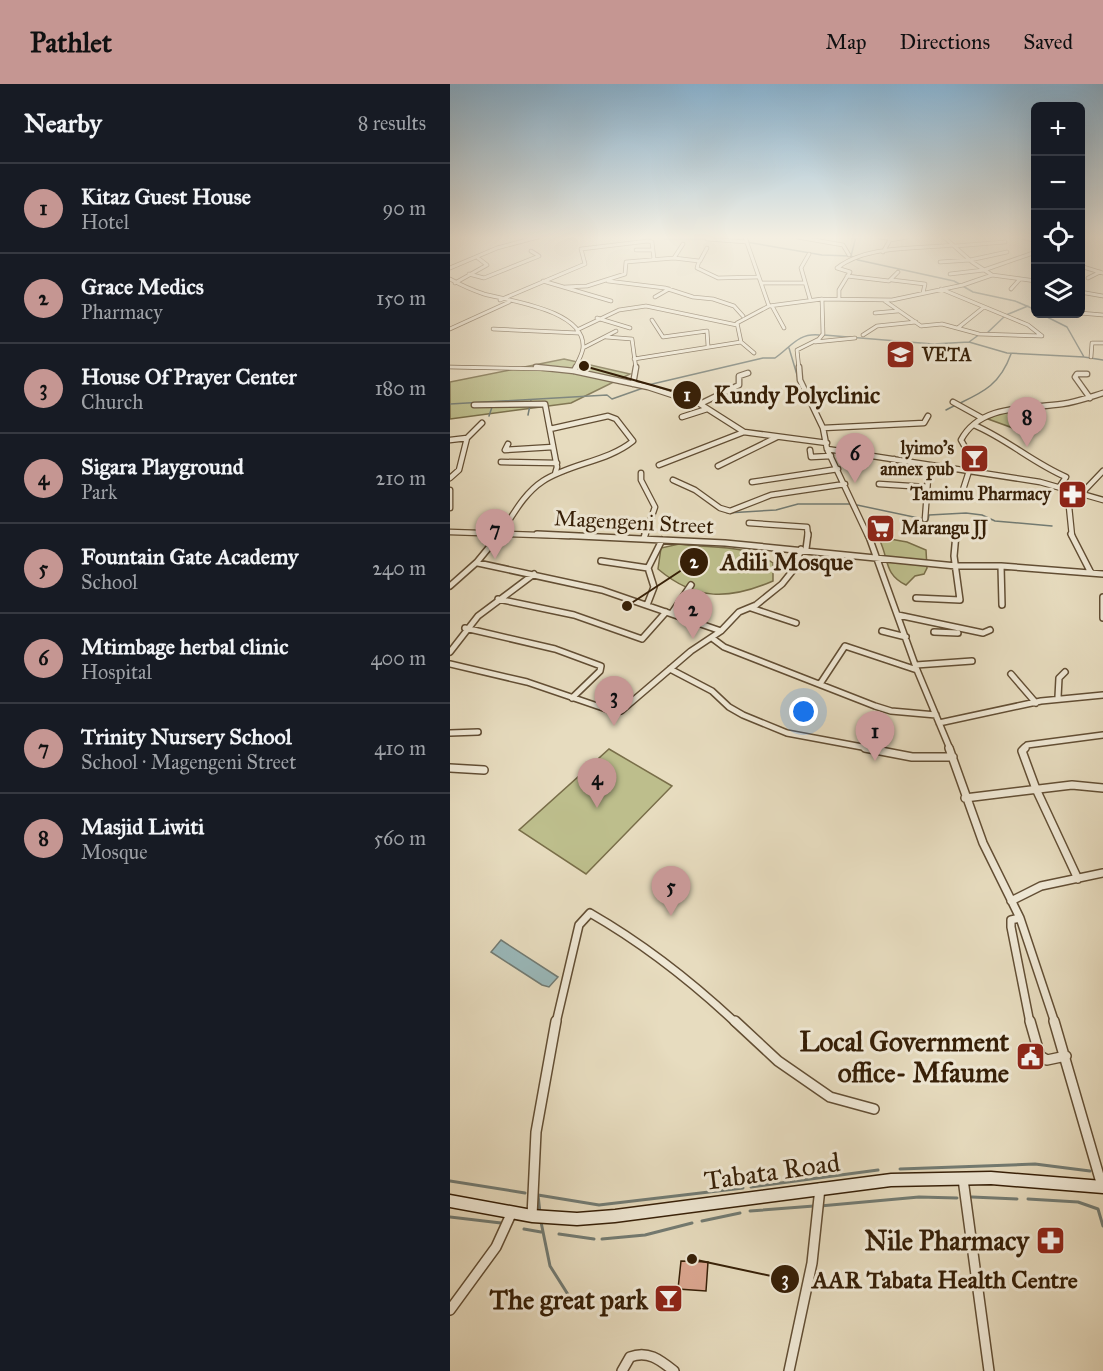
<!DOCTYPE html>
<meta charset="utf-8">
<style>
:root{--surface:#171b24;--page:#242831;--text:#f1f3f6;--muted:#9ea1a6;--line:#363941;--accent:#c59692}
body{margin:0;font-family:"IM FELL Great Primer",serif;background:var(--page);color:var(--text)}
.controls{position:absolute;right:18px;top:18px;display:grid;overflow:hidden;border-radius:9px;box-shadow:0 6px 24px #0002}
.controls button{width:54px;height:54px;display:grid;place-items:center;padding:0;border:0;border-bottom:2px solid var(--line);background:var(--surface);color:var(--text);font:30px sans-serif}
.you{position:absolute;left:354px;top:628px;width:21px;height:21px;margin:-15px;border:4px solid #fff;border-radius:50%;background:#1a73e8;box-shadow:0 0 0 9px #1a73e833}
.badge{display:grid;place-items:center;width:39px;height:39px;border-radius:50%;background:var(--accent);color:#111;font-size:20px;font-weight:700}
.pin{position:absolute;translate:-50% -50px;filter:drop-shadow(0 2px 3px #0008)}
.pin::after{content:'';position:absolute;top:32px;width:21px;height:18px;background:inherit;clip-path:polygon(0 0,100% 0,50% 100%)}
.list{margin:0;padding:0;list-style:none}
h2{display:flex;justify-content:space-between;align-items:center;height:78px;margin:0;padding:0 24px;font-size:26px}
h2 small{font-size:20px;font-weight:400;color:var(--muted)}
.list li{display:grid;grid-template-columns:39px 1fr auto;gap:18px;align-items:center;box-sizing:border-box;height:90px;padding:0 24px;border-top:2px solid var(--line)}
.list b{display:block;font-size:22px;white-space:nowrap}
.list p{margin:0;font-size:20px;white-space:nowrap;color:var(--muted)}
.list em{font-size:20px;font-style:normal;color:var(--muted)}
.icon{flex:none;width:33px;height:33px;fill:none;stroke:currentColor;stroke-width:2;stroke-linecap:round;stroke-linejoin:round}
.map{position:relative;flex:none;width:653px;height:1287px;overflow:hidden}
header{display:flex;align-items:center;gap:36px;box-sizing:border-box;height:84px;padding:0 30px;background:var(--accent);color:#111}
header strong{font-size:28px}
nav{display:flex;gap:33px;margin-inline-start:auto;font-size:21px}
main{display:flex}
aside{flex:1;background:var(--surface)}
.map>svg:first-child{display:block}
.green{fill:#bdbe8c;stroke:#796e49;stroke-width:1.5}
.water{fill:#9ab9bb;stroke:#727b73;stroke-width:1.5}
.lines{fill:none;stroke-linecap:round;stroke-linejoin:round}
.stream-far1{stroke:#727b73;stroke-width:1.5}
.stream{stroke:#727b73;stroke-width:3}
.building{fill:#dca791;stroke:#351e06;stroke-width:1.5}
.street-far4-casing{stroke:#624e34;stroke-width:4.5}
.street-far3-casing{stroke:#624e34;stroke-width:7}
.street-far2-casing{stroke:#624e34;stroke-width:8}
.street-far1-casing{stroke:#624e34;stroke-width:10}
.street-casing{stroke:#624e34;stroke-width:12}
.secondary-casing{stroke:#351e06;stroke-width:3}
.street-far4{stroke:#efe8d5;stroke-width:3}
.street-far3{stroke:#efe8d5;stroke-width:4.5}
.street-far2{stroke:#efe8d5;stroke-width:5}
.street-far1{stroke:#efe8d5;stroke-width:7}
.street{stroke:#efe8d5;stroke-width:9}
.secondary{fill:#efe8d5;fill-rule:evenodd}
.labels{text-anchor:middle;dominant-baseline:central;stroke-width:6;stroke-linejoin:round;paint-order:stroke}
.far-poi-label{font-size:18px;font-weight:bold;fill:#351e06;stroke:#efe8d5;text-anchor:start}
.street-label{font-size:22px;fill:#351e06;stroke:#efe8d5}
.near-poi-label{font-size:27px;font-weight:bold;fill:#351e06;stroke:#efe8d5;text-anchor:end}
.near-street-label{font-size:27px;fill:#351e06;stroke:#efe8d5}
.leader{fill:none;stroke:#351e06;stroke-width:2}
.callout-dot{fill:#351e06;stroke:#efe8d5;stroke-width:2}
.mark-label{font-size:18px;text-anchor:middle;font-weight:bold;fill:#fff}
.callout-label{font-size:24px;text-anchor:middle;font-weight:bold;fill:#351e06;stroke:#efe8d5;stroke-width:6;stroke-linejoin:round;paint-order:stroke}
</style>
<header>
<strong>Pathlet</strong>
<nav><a>Map</a><a>Directions</a><a>Saved</a></nav>
</header>
<main>
<aside>
<h2>Nearby<small>8 results</small></h2>
<ul class="list">
<li><span class="badge">1</span><div><b>Kitaz Guest House</b><p>Hotel</p></div><em>90 m</em></li>
<li><span class="badge">2</span><div><b>Grace Medics</b><p>Pharmacy</p></div><em>150 m</em></li>
<li><span class="badge">3</span><div><b>House Of Prayer Center</b><p>Church</p></div><em>180 m</em></li>
<li><span class="badge">4</span><div><b>Sigara Playground</b><p>Park</p></div><em>210 m</em></li>
<li><span class="badge">5</span><div><b>Fountain Gate Academy</b><p>School</p></div><em>240 m</em></li>
<li><span class="badge">6</span><div><b>Mtimbage herbal clinic</b><p>Hospital</p></div><em>400 m</em></li>
<li><span class="badge">7</span><div><b>Trinity Nursery School</b><p>School · Magengeni Street</p></div><em>410 m</em></li>
<li><span class="badge">8</span><div><b>Masjid Liwiti</b><p>Mosque</p></div><em>560 m</em></li>
</ul>
</aside>
<div class="map">
<svg width="653" height="1287" viewBox="0 0 653 1287">
<rect width="100%" height="100%" fill="#e7dcbf"/>
<filter id="stains"><feTurbulence type="fractalNoise" baseFrequency=".00333" numOctaves="4"/><feColorMatrix values="0 0 0 0 .2 0 0 0 0 .09 0 0 0 0 .02 0 0 0 .5 -.17"/></filter>
<radialGradient id="worn" r=".72"><stop offset=".6" stop-color="#630" stop-opacity="0"/><stop offset="1" stop-color="#630" stop-opacity=".3"/></radialGradient>
<path class="green" d="M114,275L180,290L121,319L0,335V298Z
M569,327L579,328L588,335L581,338L574,348L538,335L548,329Z
M440,455L457,458L476,466L477,484L474,490L465,492L456,501C434,490 439,476 430,457Z
M229,460C260,465 295,459 323,479V497C279,516 246,517 208,485L211,464Z
M159,665L222,702L136,790L69,746Z"/>
<path class="water" d="M51,856L108,893L99,903L92,901L41,868Z"/>
<g class="lines">
<path class="stream-far1" d="M406,153L401,172L408,176L504,197L523,208L565,217L586,226
M215,155H257
M296,158L372,171L400,172
M591,230L617,243L634,273L653,276
M536,250L556,231L578,222
M374,251L483,260L519,258L530,250
M519,258L557,269L634,273
M339,264L350,301
M198,301L313,274H325C341,263 348,249 369,251
M0,320L157,311L162,315L196,303
M496,326C527,310 548,306 561,270
M78,331L81,316
M39,332L43,320
M407,421L478,436L479,431L516,429L532,431L545,437L602,442
M277,429L326,426L348,420H401"/>
<path class="stream" d="M450,1085L585,1080L640,1087
M0,1097L75,1109
M301,1103L428,1086
M522,1113L567,1115
M578,1115L628,1118L648,1125L653,1142
M370,1122L469,1113L507,1114
M300,1127L364,1122
M90,1129L88,1111L149,1121L293,1104
M0,1133L51,1139
M252,1137L290,1129
M91,1138L100,1182L124,1220
M74,1145L91,1148
M109,1150L144,1155
M152,1155L195,1151L242,1139"/>
</g>
<path class="building" d="M231,1177L258,1178L256,1207L228,1205Z"/>
<g class="lines">
<defs>
<path id="street-far4" d="M295,153L319,222L372,215L442,216L513,201L542,191
M347,153L393,161L399,171
M430,153L443,155
M494,153L522,178L542,191L586,197
M573,153L586,157
M257,155L297,158
M630,159L634,153
M505,162L555,158
M186,166H203
M433,168L440,156L457,153
M359,170L351,184L360,215
M224,174L233,160
M250,177L257,164
M490,178L520,176L557,168
M630,182L653,189
M0,184L47,164L88,153
M19,190L34,194L89,172L81,167
M500,190L534,186L586,168
M397,192L439,197L448,188
M638,194L650,188
M0,195C11,201 22,206 34,210C60,217 135,226 133,263C133,270 127,278 125,285
M442,196L475,200L473,209
M93,197L161,217
M158,197L215,204L243,213L263,215L284,222L293,232
M5,199L37,181L28,174
M311,199H355
M115,203L137,202L175,190L176,178L224,174L249,177L247,184L268,194L307,193
M561,205L570,195
M630,208L653,212
M205,213L219,205
M389,215V206L400,188L387,184C416,161 467,165 503,161
M50,216L135,180L131,165L198,157L202,158L204,175
M435,217L471,242L492,240L529,250L592,252L578,241L491,205
M322,222L334,244
M425,229L448,227
M630,229L653,231
M147,234L180,244
M202,236L213,253L257,247L258,262
M509,243L534,223
M0,245L59,218
M43,245L128,249
M127,246L169,226L196,222L287,241
M413,251L427,242L466,238
M156,253L182,255L186,285
M365,258L405,254
M133,264L166,247
M304,269L291,258L287,239L319,222
M641,273L642,259H653
M184,275L291,258
M0,283L101,285
M349,285L347,266L369,255L373,250L372,215"/>
<path id="street-far3" d="M86,283L124,287L198,303L250,320L294,348L377,359
M349,283L350,296L373,344L377,365L418,452
M124,287L126,283
M637,290H627L625,293L640,314
M183,300L186,283
M503,318L532,334
M250,320L289,301V292L298,289
M24,321L95,320L107,383L105,390
M232,333L257,325
M524,341C557,355 583,379 616,393L610,402
M373,344L474,339L478,332
M0,356L17,354
M58,360L55,366L103,363
M377,365L590,398L653,416
M360,366L361,373L381,372
M51,378L107,379
M209,381L294,348
M268,382L327,353
M441,388L444,375
M529,388L511,356C530,320 577,325 612,320C626,318 640,313 653,309
M191,389V396L205,423L195,452
M0,394L9,386L17,354L32,339
M223,396L245,406L270,424L280,427L321,411L395,400
M302,398L388,385
M429,400L476,403
M617,403L622,452
M0,406V424
M633,408L653,387
M511,412L519,387
M475,435L479,381
M299,439L357,443L358,452
M0,448L119,452
M49,452C62,433 73,410 93,397C121,379 157,378 183,357L166,335L158,332L100,345
M506,452L507,442"/>
<path id="street-far2" d="M87,450L275,459L506,482H551L653,490
M418,450L467,586L500,665
M621,450L641,489
M194,454L195,450
M356,465L358,450
M151,477L198,484L204,503L197,521
M28,479L152,506L271,547
M551,482L552,521
M198,484L212,456
M0,502L27,478L50,450
M653,513V534
M466,514L510,516L504,472L506,450
M48,515L124,531L192,555L216,528
M301,524L346,539
M222,529L241,501
M448,531L533,549L540,546
M15,544L105,565L151,582L150,587L122,614
M432,547L456,553
M484,548L508,549
M262,554L274,563L425,622L441,627L486,631
M0,568L28,532L84,490
M0,580L77,598L165,628L171,627L241,567L271,547L289,528L306,521L332,500L344,485L351,465
M466,581L522,577
M220,585L262,607L279,623L293,631L337,649L423,665
M561,590L586,619
M370,600L395,562L467,586
M608,613L609,594L615,588
M489,639L591,617L653,611
M0,649L28,648
M573,665L577,661L653,651"/>
<path id="street-far1" d="M415,664L462,673H503
M499,664L533,759L570,834L605,939
M575,664L572,667L586,705L628,795
M0,684L34,686
M515,714L622,701L653,704
M561,817L591,802L653,789
M570,834L561,836V843L580,939
M106,939L129,841L140,829C194,860 240,896 286,939"/>
<path id="street" d="M285,937L328,977L380,1013L424,1025
M580,937L590,972L597,976L616,972
M604,937L652,1102
M513,1095L539,1287
M82,1132L86,1048L106,937
M0,1226L46,1163L62,1128
M172,1287L180,1273C198,1266 210,1276 224,1287
M339,1287L362,1179L370,1104"/>
<path id="secondary" d="M541,1088L653,1097V1109L541,1100L441,1102L165,1138L127,1141L82,1138L0,1123V1111L82,1126L127,1129L165,1126L441,1090Z"/>
</defs>
<use href="#street-far4" class="street-far4-casing"/>
<use href="#street-far3" class="street-far3-casing"/>
<use href="#street-far2" class="street-far2-casing"/>
<use href="#street-far1" class="street-far1-casing"/>
<use href="#street" class="street-casing"/>
<use href="#secondary" class="secondary-casing"/>
<use href="#street-far4" class="street-far4"/>
<use href="#street-far3" class="street-far3"/>
<use href="#street-far2" class="street-far2"/>
<use href="#street-far1" class="street-far1"/>
<use href="#street" class="street"/>
<use href="#secondary" class="secondary"/>
</g>
<linearGradient id="sky" x2="0" y2="1"><stop stop-color="#89b6d6"/><stop offset="0.46" stop-color="#f4efe2"/><stop offset="1" stop-color="#f4efe2" stop-opacity="0"/></linearGradient>
<rect width="653" height="333" fill="url(#sky)"/>
<defs>
<symbol id="university-square" viewBox="-11 -11 22 22"><rect x="-9" y="-9" width="18" height="18" rx="4" fill="#8f2418" stroke="#efe8d5"/><path d="M0-5L7-2L0 1L-7-2ZM-4 1L0 2.5L4 1V4Q0 6-4 4Z" fill="#fff"/></symbol>
<symbol id="bar-square" viewBox="-11 -11 22 22"><rect x="-9" y="-9" width="18" height="18" rx="4" fill="#8f2418" stroke="#efe8d5"/><path d="M-6-5H6L.8 .8V4.5H3.5V6h-7V4.5H-.8V.8Z" fill="#fff"/></symbol>
<symbol id="pharmacy-square" viewBox="-11 -11 22 22"><rect x="-9" y="-9" width="18" height="18" rx="4" fill="#8f2418" stroke="#efe8d5"/><path d="M-2-6h4v4h4v4h-4v4h-4v-4h-4v-4h4Z" fill="#fff"/></symbol>
<symbol id="supermarket-square" viewBox="-11 -11 22 22"><rect x="-9" y="-9" width="18" height="18" rx="4" fill="#8f2418" stroke="#efe8d5"/><path d="M-6-5.5h2.5l.6 2H6L4.5 2H-2.5L-4.4-4H-6ZM-1.5 3.2a1.3 1.3 0 1 0 .1 0ZM3 3.2a1.3 1.3 0 1 0 .1 0Z" fill="#fff"/></symbol>
<symbol id="civic-square" viewBox="-11 -11 22 22"><rect x="-9" y="-9" width="18" height="18" rx="4" fill="#8f2418" stroke="#efe8d5"/><path d="M-.6-6.5H3V-4.5H.6V-3L4-1V1h2V6H-6V1h2V-1L-.6-3ZM-1.2 2.5V6h2.4V2.5Z" fill="#fff"/></symbol>
</defs>
<g fill-rule="evenodd">
<use href="#university-square" x="434" y="254" width="33" height="33"/>
<use href="#bar-square" x="508" y="358" width="33" height="33"/>
<use href="#pharmacy-square" x="606" y="394" width="33" height="33"/>
<use href="#supermarket-square" x="414" y="428" width="33" height="33"/>
<use href="#civic-square" x="564" y="956" width="33" height="33"/>
<use href="#pharmacy-square" x="584" y="1140" width="33" height="33"/>
<use href="#bar-square" x="202" y="1198" width="33" height="33"/>
</g>
<g class="labels">
<g class="far-poi-label">
<text x="472" y="271">VETA</text>
<text x="504" y="364" text-anchor="end">lyimo's<tspan x="504" dy="21">annex pub</tspan></text>
<text x="601" y="410" text-anchor="end">Tamimu Pharmacy</text>
<text x="451" y="444">Marangu JJ</text>
</g>
<g class="street-label">
<text transform="translate(184 438) rotate(3)">Magengeni Street</text>
</g>
<g class="near-poi-label">
<text x="559" y="957">Local Government<tspan x="559" dy="31">office- Mfaume</tspan></text>
<text x="579" y="1156">Nile Pharmacy</text>
<text x="198" y="1215">The great park</text>
</g>
<g class="near-street-label">
<text transform="translate(322 1087) rotate(-8)">Tabata Road</text>
</g>
</g>
<path class="leader" d="M134 282L237 311M177 522L244 478M242 1175L335 1195"/>
<g class="callout-dot">
<circle cx="134" cy="282" r="6"/>
<circle cx="177" cy="522" r="6"/>
<circle cx="242" cy="1175" r="6"/>
<circle cx="237" cy="311" r="15"/>
<circle cx="244" cy="478" r="15"/>
<circle cx="335" cy="1195" r="15"/>
</g>
<g class="mark-label">
<text x="237" y="317">1</text>
<text x="244" y="484">2</text>
<text x="335" y="1201">3</text>
</g>
<g class="callout-label">
<text x="347" y="319">Kundy Polyclinic</text>
<text x="337" y="486">Adili Mosque</text>
<text x="495" y="1204">AAR Tabata Health Centre</text>
</g>
<rect width="100%" height="100%" filter="url(#stains)"/>
<rect width="100%" height="100%" fill="url(#worn)"/>
</svg>
<div class="controls">
<button>+</button>
<button>−</button>
<button><svg class="icon" aria-label="locate" viewBox="0 0 24 24"><circle cx="12" cy="12" r="6"/><path d="M12 2v4M12 18v4M2 12h4M18 12h4"/></svg></button>
<button><svg class="icon" aria-label="layers" viewBox="0 0 24 24"><path d="M12 4l9 5-9 5-9-5zM3 14l9 5 9-5"/></svg></button>
</div>
<div class="you"></div>
<div class="pin badge" style="left:425px;top:677px">1</div>
<div class="pin badge" style="left:243px;top:555px">2</div>
<div class="pin badge" style="left:164px;top:642px">3</div>
<div class="pin badge" style="left:147px;top:724px">4</div>
<div class="pin badge" style="left:221px;top:832px">5</div>
<div class="pin badge" style="left:405px;top:399px">6</div>
<div class="pin badge" style="left:45px;top:475px">7</div>
<div class="pin badge" style="left:577px;top:363px">8</div>
</div>
</main>
